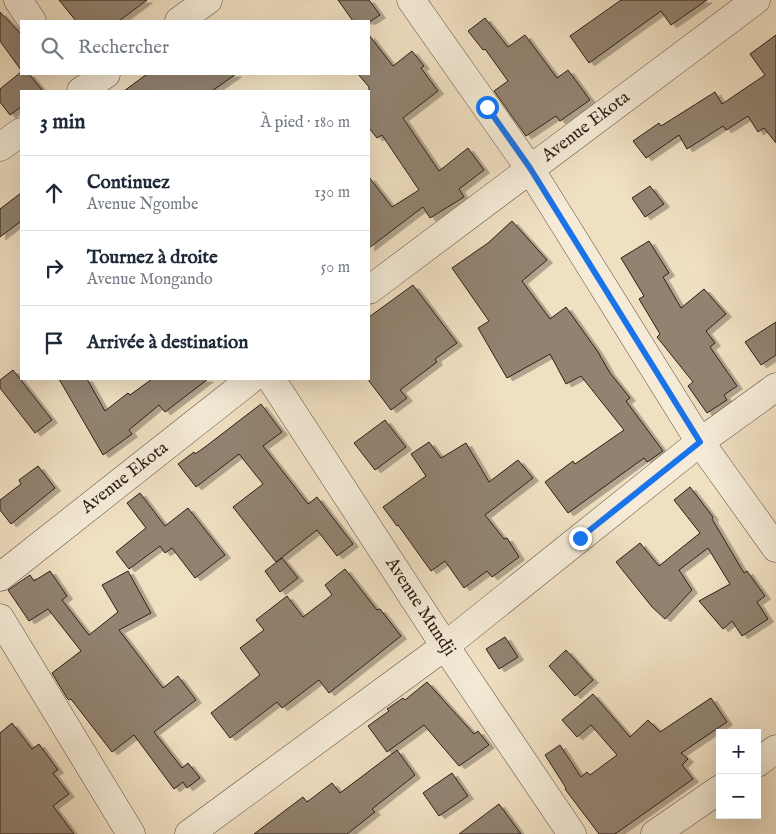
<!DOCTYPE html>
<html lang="fr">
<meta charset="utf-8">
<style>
:root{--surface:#fff;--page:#f2f2f3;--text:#1f2937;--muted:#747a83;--line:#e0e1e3}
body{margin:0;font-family:"IM FELL English",serif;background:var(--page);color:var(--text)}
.controls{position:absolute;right:15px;bottom:15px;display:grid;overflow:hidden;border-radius:0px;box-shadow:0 5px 20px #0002}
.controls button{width:45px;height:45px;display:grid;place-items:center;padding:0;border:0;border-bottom:1px solid var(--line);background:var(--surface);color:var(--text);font:25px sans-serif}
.stop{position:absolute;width:15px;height:15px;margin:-11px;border:4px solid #1a73e8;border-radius:50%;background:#fff}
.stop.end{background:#1a73e8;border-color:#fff;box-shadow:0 1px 5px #0008}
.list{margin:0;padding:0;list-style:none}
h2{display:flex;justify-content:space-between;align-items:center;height:65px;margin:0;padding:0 20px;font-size:21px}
h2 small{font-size:16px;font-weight:400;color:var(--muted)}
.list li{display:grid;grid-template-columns:32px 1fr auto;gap:15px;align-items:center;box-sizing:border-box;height:75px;padding:0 20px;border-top:1px solid var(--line)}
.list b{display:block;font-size:19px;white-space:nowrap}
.list p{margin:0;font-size:16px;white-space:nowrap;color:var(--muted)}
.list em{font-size:16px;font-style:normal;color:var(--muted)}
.icon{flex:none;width:28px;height:28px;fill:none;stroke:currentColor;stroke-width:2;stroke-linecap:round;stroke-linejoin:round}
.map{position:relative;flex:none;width:776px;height:834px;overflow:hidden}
.search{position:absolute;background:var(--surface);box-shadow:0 5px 20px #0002;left:20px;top:20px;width:350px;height:55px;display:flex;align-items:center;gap:12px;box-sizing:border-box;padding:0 18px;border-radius:0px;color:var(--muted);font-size:19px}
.panel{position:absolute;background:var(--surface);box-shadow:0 5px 20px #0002;left:20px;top:90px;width:350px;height:290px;border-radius:0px}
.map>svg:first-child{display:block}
.building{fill:#928371;stroke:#2c1f1a;filter:url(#shadow)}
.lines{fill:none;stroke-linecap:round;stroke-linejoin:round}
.minor-casing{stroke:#5d4f44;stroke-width:29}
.minor{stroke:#f5ebd7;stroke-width:28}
.route{stroke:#1a73e8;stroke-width:6}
.labels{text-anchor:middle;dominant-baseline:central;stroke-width:4;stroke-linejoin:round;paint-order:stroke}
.street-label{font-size:18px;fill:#2c1f1a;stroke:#f5ebd7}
</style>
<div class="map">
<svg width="776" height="834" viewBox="0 0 776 834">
<defs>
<filter id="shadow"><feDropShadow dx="5.5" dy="3" stdDeviation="0" flood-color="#0004"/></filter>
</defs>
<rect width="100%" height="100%" fill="#f0e0c2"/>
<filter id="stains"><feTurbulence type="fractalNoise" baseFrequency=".004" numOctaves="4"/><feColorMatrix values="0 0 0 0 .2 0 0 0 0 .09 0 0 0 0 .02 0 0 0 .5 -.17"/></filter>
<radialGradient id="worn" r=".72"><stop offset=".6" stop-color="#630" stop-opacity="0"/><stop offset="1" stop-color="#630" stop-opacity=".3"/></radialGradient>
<path class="building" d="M59,0H147L119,21H76Z
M338,0H369L380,15L371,21H353Z
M621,0H707L671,25L661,11L589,63L570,36Z
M0,12L21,34V70L0,41Z
M485,18L508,47L525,35L557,78L568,70L590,100L560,121L556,116L526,136L494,91L508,81L485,49L483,50L468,31Z
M369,35L393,66L412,51L424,66L421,68L438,91L403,118L439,171L468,148L484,170L459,189L464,197L430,218L423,207L369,248V177L392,207L419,190L382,135L377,138L369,128V87L358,74H369Z
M776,35V143L764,128L758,132L748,116L726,130L723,126L687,149L679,135L646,158L633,141L659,123L661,126L715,92L722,104L765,75L750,54Z
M21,72V74H29L43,91H21V107L10,115L0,102V89Z
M147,74H236L212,91H124Z
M650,186L664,204L645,217L632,198Z
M21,193V221L0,237V209Z
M512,221L547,260L522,281L550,319L566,307L598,352L610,373L630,398L626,401L663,451L647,462L644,458L568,513L545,482L573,461L575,464L624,430L581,376L566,384L550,354L507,378L478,328L489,321L452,268L488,243Z
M649,241L669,273L663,277L681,308L704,289L726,314L706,331L715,343L710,347L737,386L724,395L727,400L707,413L688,386L693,382L657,337L660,334L639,299L644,296L621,258Z
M413,285L457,343L435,359L437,362L400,390L407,398L391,410L369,381V317Z
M776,322V355L761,365L745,342Z
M13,370L52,420L35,433L0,388V380Z
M59,379H87L105,411L128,393L130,395L152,379H208L165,412L159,405L129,430L132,434L103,455Z
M261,404L282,432L263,446L308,504L317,497L353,544L337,556L317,530L276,562L233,507L263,484L239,454L196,487L178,464L194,452L195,454L205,447Z
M385,420L406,447L375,470L354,443Z
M429,442L441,458L466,443L489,482L518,460L533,478L485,515L504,539L507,538L519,557L492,577L487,571L464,588L445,561L431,571L398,525L397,526L383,507L426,476L411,454Z
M38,466L55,488L11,524L0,510V500L21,484L19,480Z
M690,487L713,517L712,519L744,573L747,571L765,596L757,602L768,619L742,636L732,621L723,629L699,601L730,584L708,548L679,570L692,590L665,619L652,607L616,562L640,543L659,566L700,533L674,500Z
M140,493L165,526L188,508L225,555L195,578L172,548L165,553L160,546L129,569L116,552L146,528L127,503Z
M282,558L298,578L280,592L265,571Z
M345,569L377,610L380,609L401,636L329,693L319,680L282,708L277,702L230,738L211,713L260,675L240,648L264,630L256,620L287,596L303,617L332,595L325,585Z
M50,571L67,596L62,600L89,635L118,612L102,585L128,571L151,613L119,630L163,688L178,676L196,700L154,732L182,768L188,763L200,778L187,788L183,782L174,789L134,735L112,752L71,699L69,700L67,698L52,673L81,651L48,609L29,621L8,590L30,575L34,581Z
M505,637L518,657L499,669L486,649Z
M566,650L593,680L575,696L549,666Z
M427,682L474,734L478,731L489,745L459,766L424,725L387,752L368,726L389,711L387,709L403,698L405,700Z
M593,694L630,737L648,720L660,732L711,698L727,722L681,753L688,759L682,765L693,779L615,834H599L565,789L566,788L545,755L560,745L581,777L587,772L590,775L617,755L591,725L577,737L562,720Z
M12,723L32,749L39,744L58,770L53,773L69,794L53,806L74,834H0V733Z
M397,750L415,775L372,809L375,812L347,834H254L303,797L307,802L332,783L340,793Z
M452,773L468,796L439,816L423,793Z
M499,804L521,834H459Z"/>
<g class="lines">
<defs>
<path id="minor" d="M18,0L32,21
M411,0L530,169L700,442L776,548
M179,21L208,0
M81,91L106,74
M0,147L21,132
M369,290L756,0
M271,379L445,646L572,834
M0,577L251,379
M0,618L131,834
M757,763L776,749
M189,834L445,646L700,442L776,387
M655,834L720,789"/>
</defs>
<use href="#minor" class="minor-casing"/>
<use href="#minor" class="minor"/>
</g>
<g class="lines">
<path class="route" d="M487,107L530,168L700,442L580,538"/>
</g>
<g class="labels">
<g class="street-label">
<text transform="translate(586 127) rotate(-37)">Avenue Ekota</text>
<text transform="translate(125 478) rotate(-38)">Avenue Ekota</text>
<text transform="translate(420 607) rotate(57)">Avenue Mundji</text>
</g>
</g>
<rect width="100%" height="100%" filter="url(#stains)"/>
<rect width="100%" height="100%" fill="url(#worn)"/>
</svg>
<div class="controls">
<button>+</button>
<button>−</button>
</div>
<div class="stop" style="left:487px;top:107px"></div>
<div class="stop end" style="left:580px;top:538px"></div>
<div class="search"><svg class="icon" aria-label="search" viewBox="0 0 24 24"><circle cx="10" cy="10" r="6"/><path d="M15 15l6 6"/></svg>Rechercher</div>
<section class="panel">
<h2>3 min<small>À pied · 180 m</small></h2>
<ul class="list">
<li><svg class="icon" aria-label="ahead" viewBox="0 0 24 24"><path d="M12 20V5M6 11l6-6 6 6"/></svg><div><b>Continuez</b><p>Avenue Ngombe</p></div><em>130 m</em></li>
<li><svg class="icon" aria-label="right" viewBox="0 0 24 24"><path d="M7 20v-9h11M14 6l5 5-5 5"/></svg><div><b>Tournez à droite</b><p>Avenue Mongando</p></div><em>50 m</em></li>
<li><svg class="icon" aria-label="arrive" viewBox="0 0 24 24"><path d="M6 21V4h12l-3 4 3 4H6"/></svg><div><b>Arrivée à destination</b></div></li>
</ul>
</section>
</div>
